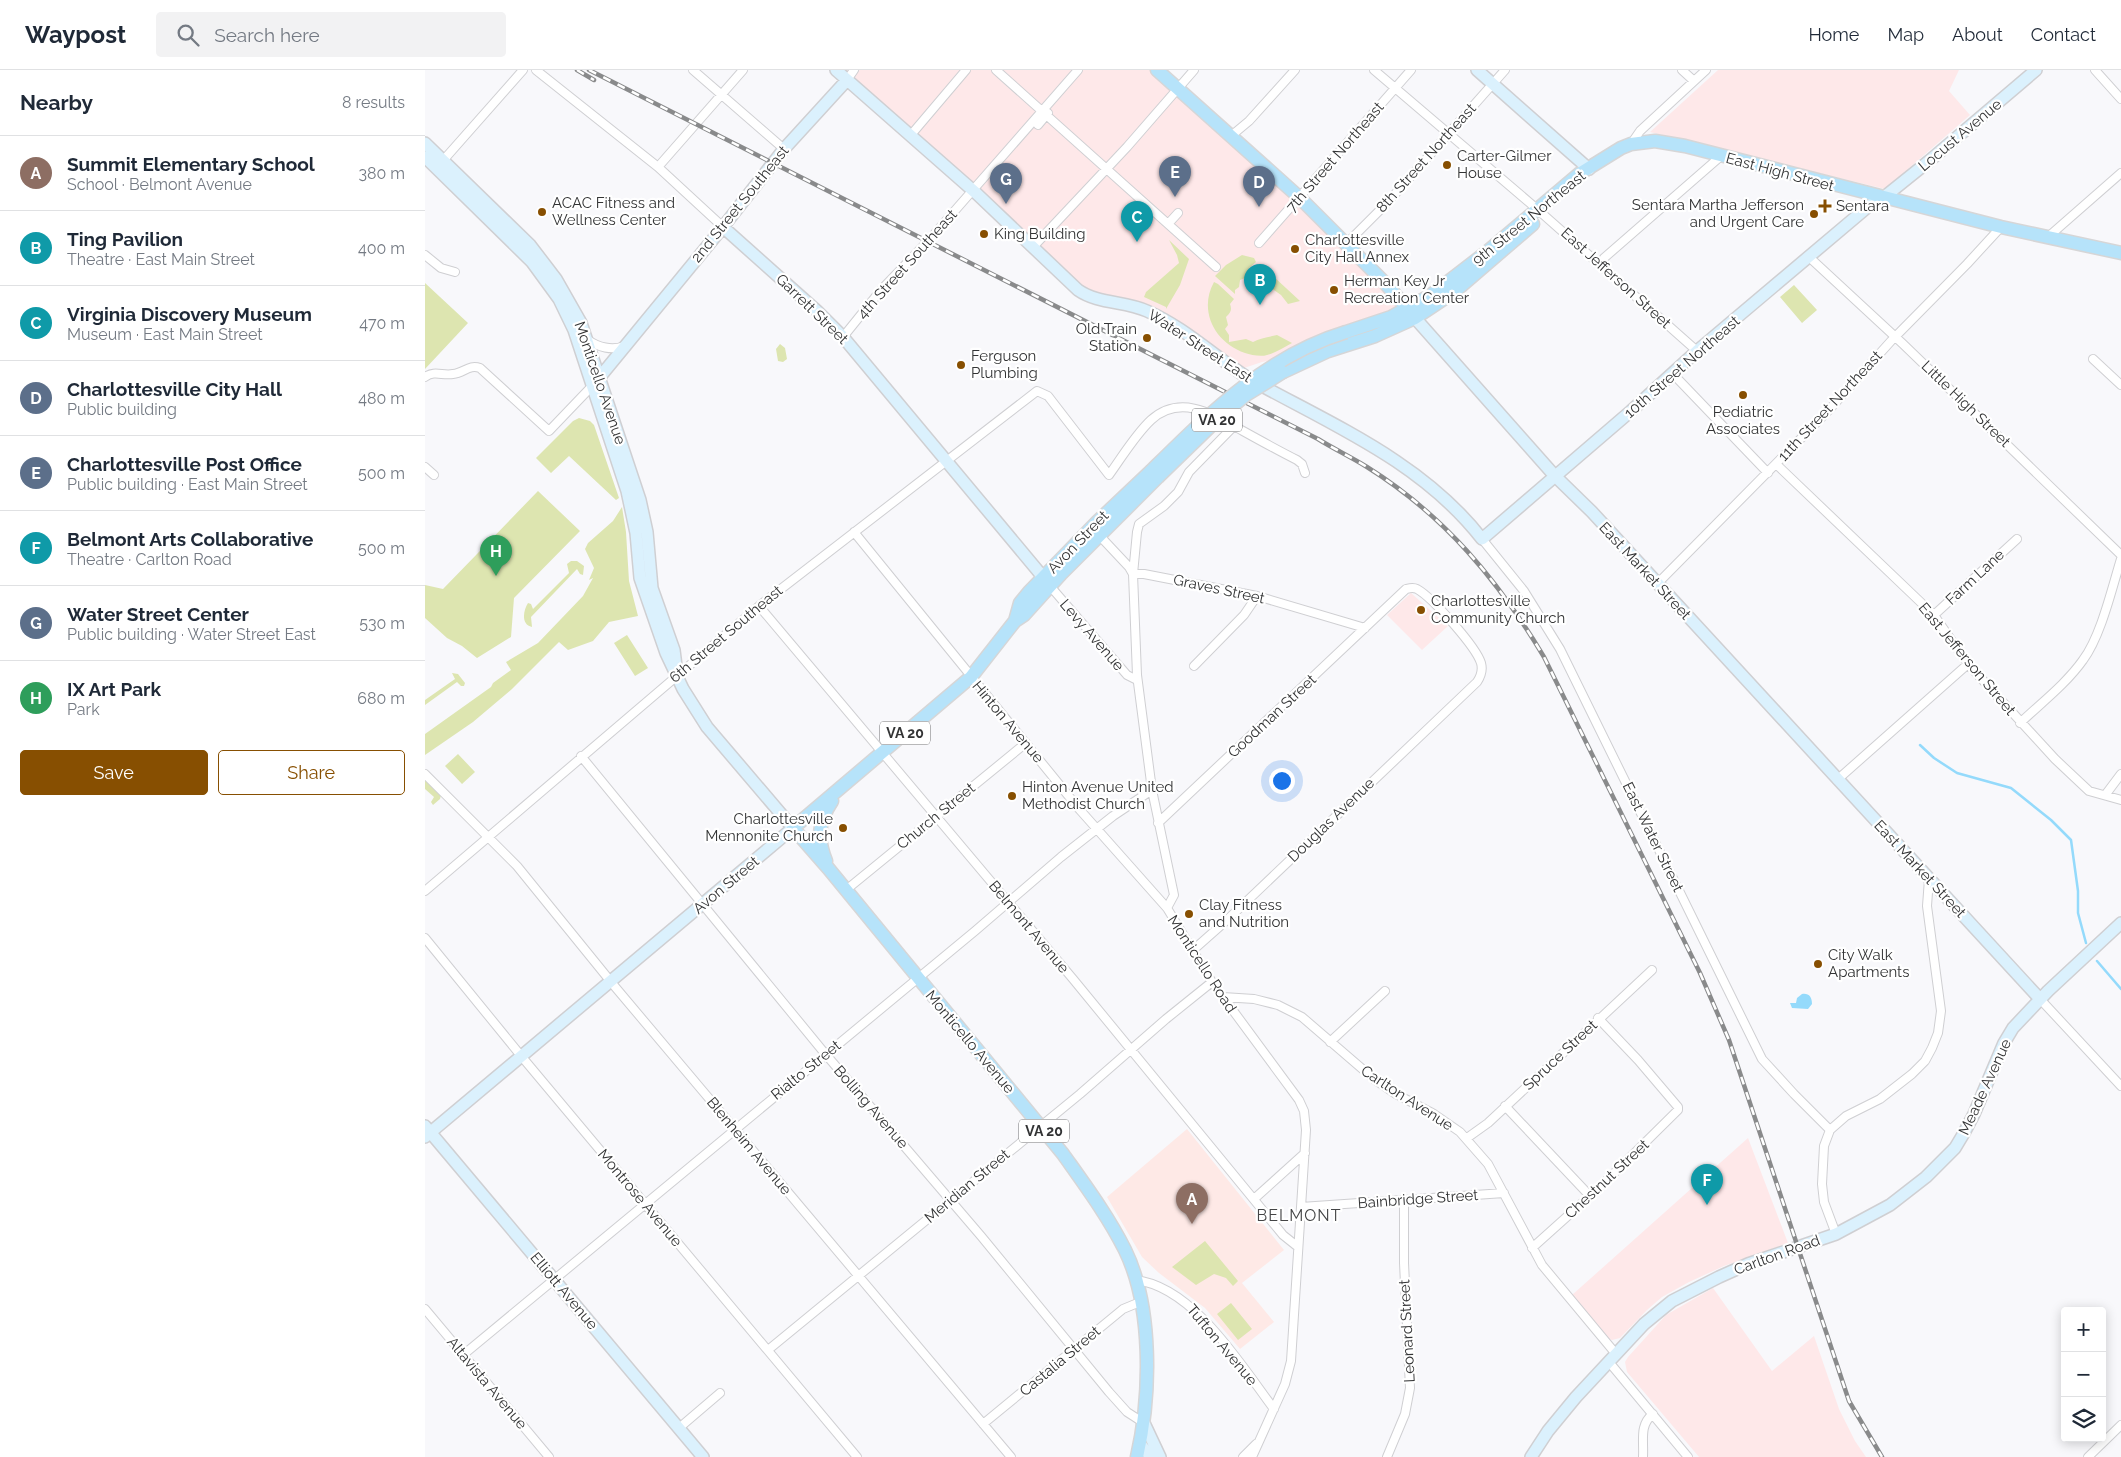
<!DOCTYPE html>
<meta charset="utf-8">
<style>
:root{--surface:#fff;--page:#f2f2f3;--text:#1f2937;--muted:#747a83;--line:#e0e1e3;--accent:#874f01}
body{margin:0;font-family:Raleway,sans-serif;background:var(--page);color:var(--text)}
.controls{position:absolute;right:15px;bottom:15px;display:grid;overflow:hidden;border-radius:5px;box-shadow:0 2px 12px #0003}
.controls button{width:45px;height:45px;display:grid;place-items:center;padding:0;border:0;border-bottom:1px solid var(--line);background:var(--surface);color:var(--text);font:25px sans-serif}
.you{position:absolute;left:856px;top:710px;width:18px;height:18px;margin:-12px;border:4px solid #fff;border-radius:50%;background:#1a73e8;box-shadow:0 0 0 8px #1a73e833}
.badge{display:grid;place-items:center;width:32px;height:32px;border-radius:50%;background:var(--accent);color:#fff;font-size:16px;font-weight:700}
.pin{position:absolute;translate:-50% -41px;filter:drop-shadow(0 1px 2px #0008)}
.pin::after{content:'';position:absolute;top:26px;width:18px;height:15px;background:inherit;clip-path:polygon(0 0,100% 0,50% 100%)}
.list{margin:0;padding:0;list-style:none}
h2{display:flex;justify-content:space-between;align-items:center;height:65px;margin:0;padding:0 20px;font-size:21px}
h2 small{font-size:16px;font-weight:400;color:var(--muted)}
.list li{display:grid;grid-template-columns:32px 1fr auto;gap:15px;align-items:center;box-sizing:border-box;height:75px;padding:0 20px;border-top:1px solid var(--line)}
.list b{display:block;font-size:19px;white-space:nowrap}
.list p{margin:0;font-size:16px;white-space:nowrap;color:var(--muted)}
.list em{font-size:16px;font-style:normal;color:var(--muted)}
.actions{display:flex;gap:10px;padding:15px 20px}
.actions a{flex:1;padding:11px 0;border:1px solid var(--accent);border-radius:5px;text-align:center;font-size:18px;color:var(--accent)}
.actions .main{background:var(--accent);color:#fff}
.icon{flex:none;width:28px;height:28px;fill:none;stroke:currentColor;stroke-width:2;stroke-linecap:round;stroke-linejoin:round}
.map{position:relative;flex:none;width:1696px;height:1387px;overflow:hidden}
header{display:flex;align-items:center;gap:30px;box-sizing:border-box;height:70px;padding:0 25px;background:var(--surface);border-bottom:1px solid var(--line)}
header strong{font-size:24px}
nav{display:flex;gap:28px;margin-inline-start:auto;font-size:18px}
.search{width:350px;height:45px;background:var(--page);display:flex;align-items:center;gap:12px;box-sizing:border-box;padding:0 18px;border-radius:5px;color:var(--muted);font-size:19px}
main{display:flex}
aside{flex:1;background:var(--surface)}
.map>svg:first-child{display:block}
.commercial{fill:#fee8e9}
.education{fill:#fee9e6}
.green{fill:#dde5b0}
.water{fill:#94dafb}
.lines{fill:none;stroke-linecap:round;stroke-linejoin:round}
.stream{stroke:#94dafb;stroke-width:2.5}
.street-casing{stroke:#cfcfd2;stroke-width:10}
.secondary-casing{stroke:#cfcfd2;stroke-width:14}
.primary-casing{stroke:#d6d6d7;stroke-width:15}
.street{stroke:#fff;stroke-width:8}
.secondary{stroke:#dbf1fd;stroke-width:11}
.primary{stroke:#b6e3fa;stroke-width:12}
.rail-casing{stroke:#898a8b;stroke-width:4.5}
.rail{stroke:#fff;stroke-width:2.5;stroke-dasharray:8;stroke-linecap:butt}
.primary-bridge-casing{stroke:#d6d6d7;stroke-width:15;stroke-linecap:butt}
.primary-bridge{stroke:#b6e3fa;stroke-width:12}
.poi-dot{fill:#874f01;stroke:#fff;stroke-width:2}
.labels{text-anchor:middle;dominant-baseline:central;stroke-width:4.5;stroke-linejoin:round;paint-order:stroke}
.shield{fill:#fff;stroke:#707172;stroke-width:1}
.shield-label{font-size:14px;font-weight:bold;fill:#333435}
.street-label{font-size:15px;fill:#333435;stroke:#fff}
.poi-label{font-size:15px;fill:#333435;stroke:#fff;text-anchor:start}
.neighbourhood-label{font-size:16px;letter-spacing:1px;fill:#444546;stroke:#fff}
</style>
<header>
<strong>Waypost</strong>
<div class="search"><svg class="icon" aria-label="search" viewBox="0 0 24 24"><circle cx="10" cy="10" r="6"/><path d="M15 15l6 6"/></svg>Search here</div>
<nav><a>Home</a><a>Map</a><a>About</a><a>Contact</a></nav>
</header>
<main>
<aside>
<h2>Nearby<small>8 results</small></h2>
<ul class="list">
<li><span class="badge" style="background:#8d6e63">A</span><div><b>Summit Elementary School</b><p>School · Belmont Avenue</p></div><em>380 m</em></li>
<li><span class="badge" style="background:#0f9aa8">B</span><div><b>Ting Pavilion</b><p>Theatre · East Main Street</p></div><em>400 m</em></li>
<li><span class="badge" style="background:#0f9aa8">C</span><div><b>Virginia Discovery Museum</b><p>Museum · East Main Street</p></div><em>470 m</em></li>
<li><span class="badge" style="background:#5c6f8a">D</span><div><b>Charlottesville City Hall</b><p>Public building</p></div><em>480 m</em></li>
<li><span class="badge" style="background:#5c6f8a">E</span><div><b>Charlottesville Post Office</b><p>Public building · East Main Street</p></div><em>500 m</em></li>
<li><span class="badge" style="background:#0f9aa8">F</span><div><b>Belmont Arts Collaborative</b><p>Theatre · Carlton Road</p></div><em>500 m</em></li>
<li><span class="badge" style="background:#5c6f8a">G</span><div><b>Water Street Center</b><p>Public building · Water Street East</p></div><em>530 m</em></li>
<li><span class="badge" style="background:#2e9e5b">H</span><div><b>IX Art Park</b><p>Park</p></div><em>680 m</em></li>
</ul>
<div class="actions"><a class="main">Save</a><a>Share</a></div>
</aside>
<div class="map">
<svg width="1696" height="1387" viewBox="0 0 1696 1387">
<rect width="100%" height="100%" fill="#f8f8fb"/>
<path class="commercial" d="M418,0H732L978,233L964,244L847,290L837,292L810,301L724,242L665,227L657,216L563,128Z
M1293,0H1534L1524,21L1545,45L1460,119L1225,62Z
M986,523L1023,556L997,580L962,545Z
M1323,1068L1363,1173L1299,1196L1264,1212L1237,1227L1222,1240L1195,1268L1187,1270L1182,1268L1147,1225Z
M1288,1218L1347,1301L1389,1266L1414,1339L1430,1371L1441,1387H1274L1202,1302L1200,1292L1203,1287L1241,1245Z"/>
<path class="education" d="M762,1059L859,1180L817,1213L849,1252L815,1279L780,1238L734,1203L717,1187L682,1127Z"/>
<path class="green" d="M744,170L764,189L755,215L741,239V237L719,227L721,222L754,193L752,185Z
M817,185L829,188L831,192L824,198L820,208L815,210L814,217L810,220V224L790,206L801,195Z
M835,194L875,231L863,234L856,225L846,218L845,214C837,214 831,208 827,203Z
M789,212L793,214L809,229L805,234C807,240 806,242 801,247L803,255L800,259L804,265V272L821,269L828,272C835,268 844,267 852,265L867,273C859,277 851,283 842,285C836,287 826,285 820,283C790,273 773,241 789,212Z
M0,213L43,253L0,299Z
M1369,215L1392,240L1377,253L1355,227Z
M355,274L360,278L362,289L358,292L353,291L351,279Z
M154,348L165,351L169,355L194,428L191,430L144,386L126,403L111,388L148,351Z
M113,421L155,461L89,528L86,567L52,588L37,576L22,568L0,548V515L18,519Z
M197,437L201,462L204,511L213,546L184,552L168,571L143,580L134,572L87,619L48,652L0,685V664L66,617L68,613L86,600L81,592L113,573L158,526L168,508L164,510L169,498L160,479L163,473L188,451Z
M146,491H152L159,496L158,505L155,504L152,499L106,547L107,557C96,555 98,541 103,533L106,534L108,539L144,503L142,494Z
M202,565L223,598L210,606L189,573Z
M27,603L33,604L40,613L39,616H36L32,612L0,635V630L30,609Z
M33,684L50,702L37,714L20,696Z
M0,707L16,725L15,729L8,735L6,732L9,727L0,719Z
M780,1171L813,1211L808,1216L801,1208L789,1204L771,1215L747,1197Z
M806,1233L827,1259L813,1270L792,1244Z"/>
<path class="water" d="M1377,924C1384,923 1387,927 1387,934L1383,939L1367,938L1365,933H1371L1372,928Z"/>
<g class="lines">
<path class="stream" d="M1495,675L1509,688L1532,703L1586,718L1626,750L1646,770L1653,821V843L1661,873
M1672,891L1696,919"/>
<defs>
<path id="street" d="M111,0L233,97L298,157
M268,0L359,79
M571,0L791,197
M949,0L1112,139L1272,281
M1257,0L1269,11
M1670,0L1696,29
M422,10L429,0
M613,55L623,43
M485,66L541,0
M806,66L824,51L870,0
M1206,74L1215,61L1281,0
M15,94L98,0
M233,97L318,0
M743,154L753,143
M1623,167L1696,103
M834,173L986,0
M921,174L963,132L1080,0
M608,177L702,77L769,0
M0,185L16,198L30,202
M1383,186L1478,274L1696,485
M1175,195L1179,188L1296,86
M418,267L456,220L505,169L653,0
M163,270C173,277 187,281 199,276
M1668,289L1696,315
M1248,304L1343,403
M0,307C10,300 17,306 28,304C39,303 44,294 55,298L124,361L169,314
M1351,394L1509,545L1543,594L1630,689L1664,721L1696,730
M0,397L9,405
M429,462L655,740L742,838L787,912L874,1030L879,1041L881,1060L866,1291L860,1314L827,1387
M673,464L704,497L708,504
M1057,469L1099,521L1135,579L1337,989L1369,1024L1405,1060
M708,504H719L832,526L940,558
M1232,514L1403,341L1466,271L1542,194L1576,157
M625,516L702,605L712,610
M334,536L648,909L858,1165L873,1177
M1509,545L1592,469
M769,596L819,545L832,526
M1595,653C1616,633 1641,614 1658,590C1676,566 1687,518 1696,489
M156,686L397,980L556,1166L684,1322L702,1342L719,1353
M0,704L92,796L191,918L586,1387
M1412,710L1543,594
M1681,724L1696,704
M733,753L981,519C985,518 988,517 992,519C1008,528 1051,577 1056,593C1058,600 1056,606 1052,612L802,850L767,881
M421,820L601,673
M0,821L334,536L612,321L623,326L684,405C697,387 710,365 726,350C756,323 789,345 818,361C836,371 854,381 872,390L877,394L880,403
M742,838L749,825L727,720L712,605L708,504L712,462L714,454L739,436L753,422L764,402L809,356
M0,868L97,987L432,1387
M798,927L829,929L853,935L877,947L949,1009L971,1024L1009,1044L1035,1062L1063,1094L1117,1195L1191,1284
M1615,929L1696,1016
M905,972L960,921
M1080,1036L1165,1126
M1042,1068L1063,1053L1227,900
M829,1129L880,1083
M876,1137L1079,1123
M1411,1164L1399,1132L1397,1114L1399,1076L1405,1060L1421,1046L1455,1029L1487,1004L1500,991L1507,978L1513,963L1516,941L1502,836L1504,809
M1107,1178L1175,1117L1253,1040V1037L1213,990L1173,948
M710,1210C768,1216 816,1295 849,1339
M0,1239L124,1387
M343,1280L655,1024L741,949L787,912
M38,1285L550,861L636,787L688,746L727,720
M1184,1292L1263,1387
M558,1354L681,1253L698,1239L715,1232
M254,1358L295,1323
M818,1387L831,1374
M962,1387L980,1344L985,1318L979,1193V1130
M1218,1387C1219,1370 1214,1355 1228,1344
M1663,1387L1696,1355"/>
<path id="secondary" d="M411,0L552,124L653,220C673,234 700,231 722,241C761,258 792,289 828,311C910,356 998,393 1057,469L1206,341L1272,281L1445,135L1458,128L1504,91L1611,0
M1052,0L1164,99
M0,73L105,175L131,209L156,253L215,430L222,462L227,518L249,580L251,596
M0,87L107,192L134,229L149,260L202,421L211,463L215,508L241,583L258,619L282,657L368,758L0,1067
M298,157L392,241L418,267L623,513
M990,248L1129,405L1167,442L1615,929
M174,308L298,157L359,79L422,10
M0,1056L278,1387
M719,1353L735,1387
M715,1374L726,1387
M1106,1387L1123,1361L1151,1327L1219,1254L1247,1231L1294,1207L1323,1194L1411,1164L1465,1135L1501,1107L1530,1078L1539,1063L1549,1044L1579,973L1588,958L1623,921L1696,853"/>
<path id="primary" d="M732,0L875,128L960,213L987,244
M921,262L966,247L1006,225L1063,181L1154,104L1196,78L1206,74L1230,71L1260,76L1576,157L1696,183
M858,302L903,281L950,266L990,248L1029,222L1108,154
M590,551L599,545L636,504L733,407
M401,791C392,768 393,752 407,731
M712,1387C726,1326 728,1237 700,1180C683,1146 660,1115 638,1084L403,798L368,758L546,607L590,551L595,533L604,522L672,452L726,401"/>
</defs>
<use href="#street" class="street-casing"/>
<use href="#secondary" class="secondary-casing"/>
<use href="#primary" class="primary-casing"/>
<use href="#street" class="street"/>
<use href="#secondary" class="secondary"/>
<use href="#primary" class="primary"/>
<defs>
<path id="rail" d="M152,0L169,10
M164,0L893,369C909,379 926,387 942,397C1019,445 1073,510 1119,587L1275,903L1304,970L1424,1331L1457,1387"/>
</defs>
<use href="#rail" class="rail-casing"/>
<use href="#rail" class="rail"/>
<defs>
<path id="primary-bridge" d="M726,401C784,344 841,286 921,262
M733,407L797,345L821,325L858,302"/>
</defs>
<use href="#primary-bridge" class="primary-bridge-casing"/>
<use href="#primary-bridge" class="primary-bridge"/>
</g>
<g class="poi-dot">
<circle cx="1022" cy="95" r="5"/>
<path d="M1397.5 128.5h5v5h5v5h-5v5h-5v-5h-5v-5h5z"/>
<circle cx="117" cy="142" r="5"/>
<circle cx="1389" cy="144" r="5"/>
<circle cx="559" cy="164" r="5"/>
<circle cx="870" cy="179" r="5"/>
<circle cx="909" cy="220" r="5"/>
<circle cx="722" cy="268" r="5"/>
<circle cx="536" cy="295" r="5"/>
<circle cx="1318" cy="325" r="5"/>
<circle cx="996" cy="540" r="5"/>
<circle cx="587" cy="726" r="5"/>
<circle cx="418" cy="758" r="5"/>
<circle cx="764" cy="844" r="5"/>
<circle cx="1393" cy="894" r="5"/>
</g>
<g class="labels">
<g class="shield">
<rect x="767" y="338.5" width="50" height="23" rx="4"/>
<rect x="455" y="651.5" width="50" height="23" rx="4"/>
<rect x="594" y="1049.5" width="50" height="23" rx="4"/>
</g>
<g class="shield-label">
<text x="792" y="350">VA 20</text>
<text x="480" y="663">VA 20</text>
<text x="619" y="1061">VA 20</text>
</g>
<g class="street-label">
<text transform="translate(1535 65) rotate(-40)">Locust Avenue</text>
<text transform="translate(910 87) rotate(-49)">7th Street Northeast</text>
<text transform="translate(1001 88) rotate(-48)">8th Street Northeast</text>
<text transform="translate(1355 102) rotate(15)">East High Street</text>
<text transform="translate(315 134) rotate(-51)">2nd Street Southeast</text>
<text transform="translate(1104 148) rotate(-39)">9th Street Northeast</text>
<text transform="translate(482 194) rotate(-48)">4th Street Southeast</text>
<text transform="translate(1191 208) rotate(42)">East Jefferson Street</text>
<text transform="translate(387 239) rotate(44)">Garrett Street</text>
<text transform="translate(775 276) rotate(33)">Water Street East</text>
<text transform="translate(1257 297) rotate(-41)">10th Street Northeast</text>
<text transform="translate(175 313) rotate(71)">Monticello Avenue</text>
<text transform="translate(1541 334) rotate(44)">Little High Street</text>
<text transform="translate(1405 336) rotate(-47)">11th Street Northeast</text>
<text transform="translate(653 472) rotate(-46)">Avon Street</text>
<text transform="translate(1220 501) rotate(47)">East Market Street</text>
<text transform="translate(1550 507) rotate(-43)">Farm Lane</text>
<text transform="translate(794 519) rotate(12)">Graves Street</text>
<text transform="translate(301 564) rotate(-40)">6th Street Southeast</text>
<text transform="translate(667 565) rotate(49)">Levy Avenue</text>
<text transform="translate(1542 589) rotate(50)">East Jefferson Street</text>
<text transform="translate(847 646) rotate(-43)">Goodman Street</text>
<text transform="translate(583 652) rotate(50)">Hinton Avenue</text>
<text transform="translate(511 746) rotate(-39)">Church Street</text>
<text transform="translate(906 750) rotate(-44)">Douglas Avenue</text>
<text transform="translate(1228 767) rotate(64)">East Water Street</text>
<text transform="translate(1495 799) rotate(47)">East Market Street</text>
<text transform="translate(301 815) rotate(-40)">Avon Street</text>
<text transform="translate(604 857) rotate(50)">Belmont Avenue</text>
<text transform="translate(777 894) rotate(57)">Monticello Road</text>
<text transform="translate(545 972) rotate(50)">Monticello Avenue</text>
<text transform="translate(1135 985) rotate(-43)">Spruce Street</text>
<text transform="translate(381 1000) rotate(-39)">Rialto Street</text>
<text transform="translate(1560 1017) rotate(-65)">Meade Avenue</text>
<text transform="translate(982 1028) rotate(33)">Carlton Avenue</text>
<text transform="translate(446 1037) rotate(49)">Bolling Avenue</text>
<text transform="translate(324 1076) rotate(50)">Blenheim Avenue</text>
<text transform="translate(1182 1109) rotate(-43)">Chestnut Street</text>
<text transform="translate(542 1116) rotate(-40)">Meridian Street</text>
<text transform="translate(215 1128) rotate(50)">Montrose Avenue</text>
<text transform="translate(993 1129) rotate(-4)">Bainbridge Street</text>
<text transform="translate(1352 1185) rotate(-20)">Carlton Road</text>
<text transform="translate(139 1221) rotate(50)">Elliott Avenue</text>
<text transform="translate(982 1261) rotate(-93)">Leonard Street</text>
<text transform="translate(797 1275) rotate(50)">Tufton Avenue</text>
<text transform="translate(635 1291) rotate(-40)">Castalia Street</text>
<text transform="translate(62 1313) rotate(50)">Altavista Avenue</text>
</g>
<g class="poi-label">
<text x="1032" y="86">Carter-Gilmer<tspan x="1032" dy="17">House</tspan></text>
<text x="127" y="133">ACAC Fitness and<tspan x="127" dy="17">Wellness Center</tspan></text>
<text x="1379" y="135" text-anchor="end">Sentara Martha Jefferson<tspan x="1379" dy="17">and Urgent Care</tspan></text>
<text x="1411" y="136">Sentara</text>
<text x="569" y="164">King Building</text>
<text x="880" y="170">Charlottesville<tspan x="880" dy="17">City Hall Annex</tspan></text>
<text x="919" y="211">Herman Key Jr<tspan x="919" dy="17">Recreation Center</tspan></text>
<text x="712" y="259" text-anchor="end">Old Train<tspan x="712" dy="17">Station</tspan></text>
<text x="546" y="286">Ferguson<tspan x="546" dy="17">Plumbing</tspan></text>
<text x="1318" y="342" text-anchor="middle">Pediatric<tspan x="1318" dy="17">Associates</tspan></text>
<text x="1006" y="531">Charlottesville<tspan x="1006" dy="17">Community Church</tspan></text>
<text x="597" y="717">Hinton Avenue United<tspan x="597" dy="17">Methodist Church</tspan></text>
<text x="408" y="749" text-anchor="end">Charlottesville<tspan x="408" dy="17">Mennonite Church</tspan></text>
<text x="774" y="835">Clay Fitness<tspan x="774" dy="17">and Nutrition</tspan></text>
<text x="1403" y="885">City Walk<tspan x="1403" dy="17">Apartments</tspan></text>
</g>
<g class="neighbourhood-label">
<text x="874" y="1145">BELMONT</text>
</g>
</g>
</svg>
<div class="controls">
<button>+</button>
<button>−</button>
<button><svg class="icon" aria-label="layers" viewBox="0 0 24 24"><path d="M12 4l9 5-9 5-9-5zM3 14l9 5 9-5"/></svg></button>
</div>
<div class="you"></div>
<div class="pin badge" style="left:767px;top:1154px;background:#8d6e63">A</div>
<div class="pin badge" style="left:835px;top:235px;background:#0f9aa8">B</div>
<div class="pin badge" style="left:712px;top:172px;background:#0f9aa8">C</div>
<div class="pin badge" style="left:834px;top:137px;background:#5c6f8a">D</div>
<div class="pin badge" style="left:750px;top:127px;background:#5c6f8a">E</div>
<div class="pin badge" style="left:1282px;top:1135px;background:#0f9aa8">F</div>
<div class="pin badge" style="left:581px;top:134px;background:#5c6f8a">G</div>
<div class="pin badge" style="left:71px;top:506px;background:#2e9e5b">H</div>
</div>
</main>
